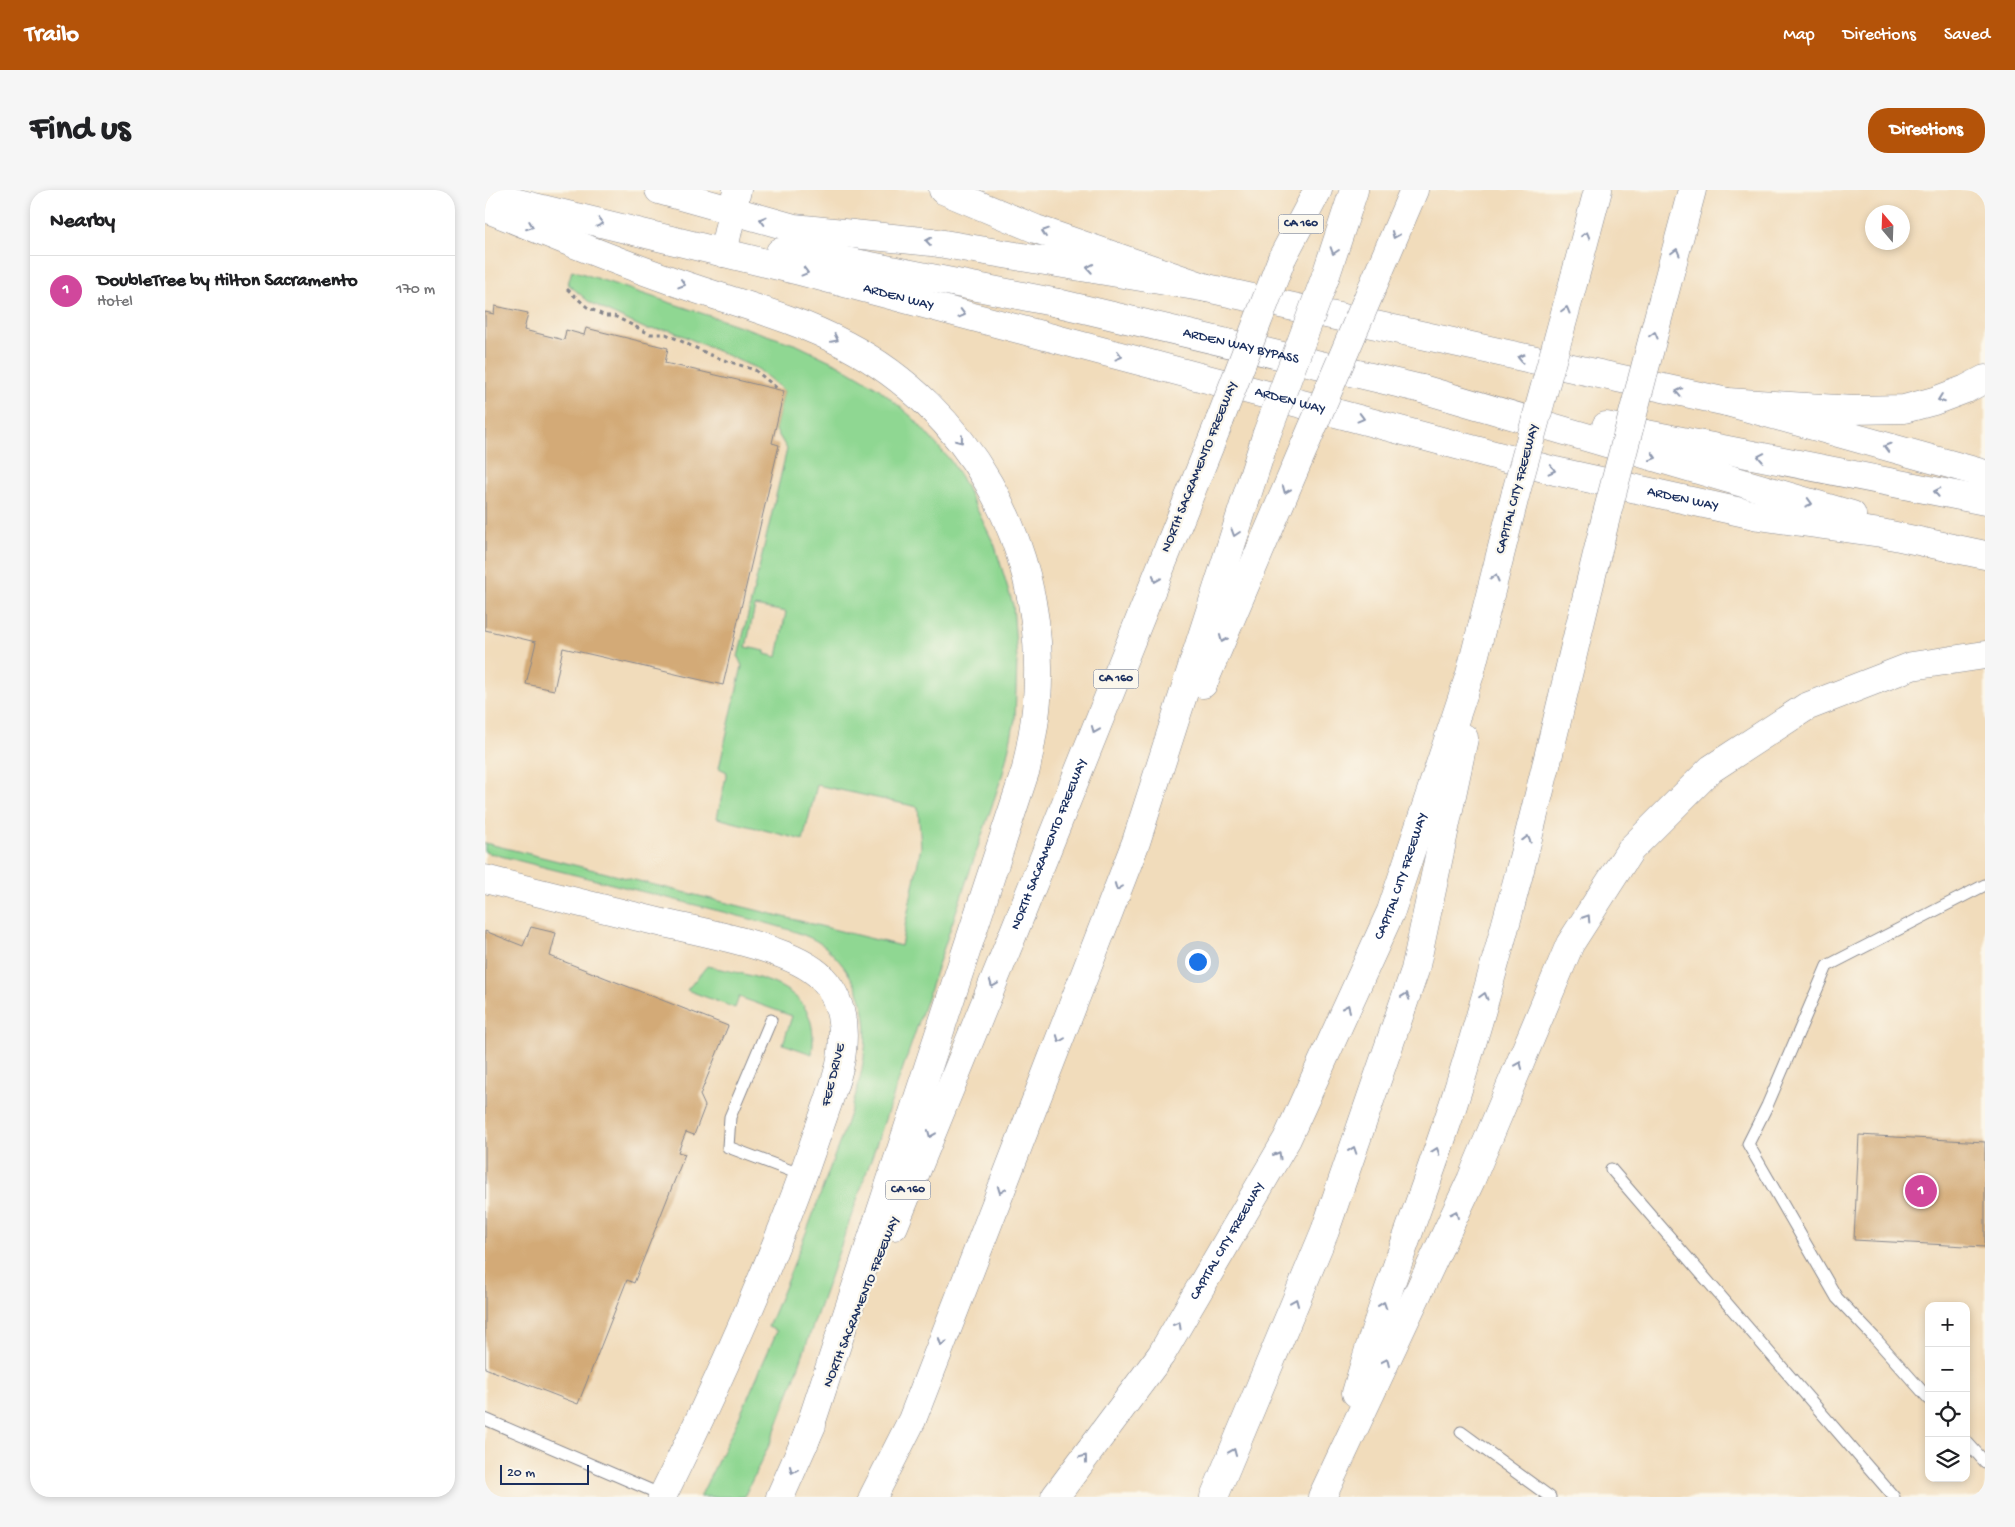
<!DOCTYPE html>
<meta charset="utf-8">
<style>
:root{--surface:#fff;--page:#f6f6f6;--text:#202124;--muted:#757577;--line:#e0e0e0;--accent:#b45309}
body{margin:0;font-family:"Gochi Hand",sans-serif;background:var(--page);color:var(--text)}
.controls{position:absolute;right:15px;bottom:15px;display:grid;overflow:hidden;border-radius:10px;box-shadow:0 2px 8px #0003}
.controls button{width:45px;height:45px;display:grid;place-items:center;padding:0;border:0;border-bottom:1px solid var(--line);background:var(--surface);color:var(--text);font:25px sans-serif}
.compass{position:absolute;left:1380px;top:15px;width:45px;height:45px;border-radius:50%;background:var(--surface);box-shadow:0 2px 8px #0003;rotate:341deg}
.scale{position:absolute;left:15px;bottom:12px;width:89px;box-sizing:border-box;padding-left:5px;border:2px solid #1b2f5e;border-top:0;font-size:14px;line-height:18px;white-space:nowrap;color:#1b2f5e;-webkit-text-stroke:4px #fbf7ec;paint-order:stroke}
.you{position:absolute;left:712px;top:771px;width:18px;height:18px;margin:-12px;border:4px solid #fff;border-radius:50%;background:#1a73e8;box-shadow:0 0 0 8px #1a73e833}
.badge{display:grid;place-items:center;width:32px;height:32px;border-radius:50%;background:var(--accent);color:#fff;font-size:16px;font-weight:700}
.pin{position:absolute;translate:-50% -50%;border:2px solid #fff;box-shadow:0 1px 5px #0006}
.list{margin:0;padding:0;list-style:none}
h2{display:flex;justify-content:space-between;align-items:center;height:65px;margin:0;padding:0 20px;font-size:21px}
h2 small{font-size:16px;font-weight:400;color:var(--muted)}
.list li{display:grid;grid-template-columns:32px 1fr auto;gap:15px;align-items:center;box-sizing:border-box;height:70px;padding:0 20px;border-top:1px solid var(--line)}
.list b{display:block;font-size:19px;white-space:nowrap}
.list p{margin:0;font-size:16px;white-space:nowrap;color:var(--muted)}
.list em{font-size:16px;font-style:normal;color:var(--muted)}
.icon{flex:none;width:28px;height:28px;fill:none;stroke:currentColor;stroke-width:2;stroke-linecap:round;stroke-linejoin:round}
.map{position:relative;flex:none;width:1500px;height:1307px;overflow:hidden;border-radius:20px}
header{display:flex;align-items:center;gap:30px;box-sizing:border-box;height:70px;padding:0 25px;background:var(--accent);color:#fff}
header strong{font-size:24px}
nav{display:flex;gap:28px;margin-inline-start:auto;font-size:18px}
.intro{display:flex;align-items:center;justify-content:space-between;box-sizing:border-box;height:120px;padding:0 30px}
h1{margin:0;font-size:35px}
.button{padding:12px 22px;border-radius:20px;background:var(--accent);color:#fff;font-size:18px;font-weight:700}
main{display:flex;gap:30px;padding:0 30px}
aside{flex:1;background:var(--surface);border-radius:20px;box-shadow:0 2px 8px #0003}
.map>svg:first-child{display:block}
.green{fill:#8fd792;stroke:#558378;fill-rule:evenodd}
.building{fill:#d3aa77}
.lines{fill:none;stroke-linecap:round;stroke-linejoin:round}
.lane-casing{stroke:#86868c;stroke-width:13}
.secondary-casing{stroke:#86868c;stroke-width:29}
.primary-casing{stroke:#86868c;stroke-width:29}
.highway-casing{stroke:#86868c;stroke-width:29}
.path{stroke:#86868c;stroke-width:3;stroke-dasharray:4 4;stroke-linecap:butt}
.lane{stroke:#fff;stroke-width:11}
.secondary{stroke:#fff;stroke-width:28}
.primary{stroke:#fff;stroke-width:28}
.highway{stroke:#fff;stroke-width:28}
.highway-bridge-casing{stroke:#86868c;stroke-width:29;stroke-linecap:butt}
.highway-bridge{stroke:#fff;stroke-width:28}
.oneway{stroke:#8d97ae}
.labels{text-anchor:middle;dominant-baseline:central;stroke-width:4.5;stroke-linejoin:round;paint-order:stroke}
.shield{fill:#fbf7ec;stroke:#5e6b89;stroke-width:1}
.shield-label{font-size:12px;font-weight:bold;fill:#1b2f5e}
.street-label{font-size:14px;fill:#1b2f5e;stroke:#fbf7ec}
</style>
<header>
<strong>Trailo</strong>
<nav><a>Map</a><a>Directions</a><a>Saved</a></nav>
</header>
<div class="intro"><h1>Find us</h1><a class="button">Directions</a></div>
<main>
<aside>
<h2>Nearby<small></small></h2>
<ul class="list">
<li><span class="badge" style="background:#d1479c">1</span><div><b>DoubleTree by Hilton Sacramento</b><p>Hotel</p></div><em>170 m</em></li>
</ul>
</aside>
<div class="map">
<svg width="1500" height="1307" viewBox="0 0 1500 1307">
<rect width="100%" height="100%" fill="#fbf7ec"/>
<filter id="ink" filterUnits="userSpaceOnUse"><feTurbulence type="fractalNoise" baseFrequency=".02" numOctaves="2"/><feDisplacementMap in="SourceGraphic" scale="10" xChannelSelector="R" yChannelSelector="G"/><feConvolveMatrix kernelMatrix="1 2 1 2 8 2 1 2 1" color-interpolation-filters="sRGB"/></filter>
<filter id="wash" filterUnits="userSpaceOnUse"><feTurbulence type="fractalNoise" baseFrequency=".0096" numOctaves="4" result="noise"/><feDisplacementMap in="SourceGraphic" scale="20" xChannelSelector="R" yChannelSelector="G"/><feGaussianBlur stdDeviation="1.12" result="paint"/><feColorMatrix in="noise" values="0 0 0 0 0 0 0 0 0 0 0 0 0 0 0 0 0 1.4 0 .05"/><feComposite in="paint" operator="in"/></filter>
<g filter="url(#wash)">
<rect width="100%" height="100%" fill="#f1dcbb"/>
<path class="green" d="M87,80L312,155L354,175L393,198L428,228L465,270L476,287L510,356L528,415L532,469L530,530L518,583L426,855L310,1187L286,1251L259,1307H215L253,1230L292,1141L283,1137C304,1086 325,1035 343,983C361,934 390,869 378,817C373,794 357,771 339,756C319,740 267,730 242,723C161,702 80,683 0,662V653L416,756L436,657L433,617L332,595L318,650L232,628L242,582L234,578L257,476L253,467L302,259L290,239L299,201L273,179L185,140L161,139L124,122L103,111L83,94ZM270,416L301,422L292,467L280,464V461L261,457Z
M222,776C274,788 337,793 327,864L298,854L307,826L254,807L250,818L202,800Z"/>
<g id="blocks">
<path class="building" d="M10,116L43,123L39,140L79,150L81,140L99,145L101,138L183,158L180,173L299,201L287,253L294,255L238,495L78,458L69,500L41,494L51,452L0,440V122L9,124Z
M46,737L71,743L65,766L243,836L215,905L220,916L209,945L201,942L193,962L200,964L149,1093L142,1090L93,1214L0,1178V1074L2,1070L0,1069V741L38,756Z
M1374,945L1500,952V1057L1369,1050Z"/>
</g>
</g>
<g filter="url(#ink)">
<use href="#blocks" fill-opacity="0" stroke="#86868c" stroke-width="1"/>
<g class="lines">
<defs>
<path id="lane" d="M286,830L245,927L243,957L317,985
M1126,979L1409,1307
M1444,1209L1389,1147L1352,1108L1263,954L1282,916L1342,776L1500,695
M0,1229L177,1305
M976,1242L1065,1307
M1481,1251L1500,1272"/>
<g id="secondary">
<path id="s1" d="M573,113L937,199"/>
<path d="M0,689C58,704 116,718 174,732C215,742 310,758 337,788C356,808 360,835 357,861C356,878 349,894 344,910C336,933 328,956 320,979C279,1091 230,1200 177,1307"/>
</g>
<g id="primary">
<path d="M174,0L309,38L447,52L722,98L1242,212L1500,284"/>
<path id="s2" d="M0,5L314,81L1070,281L1274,326L1396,343L1500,365"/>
<path d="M295,62H315L573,113"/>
<path d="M937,199L1367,325"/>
<path d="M1121,236L1500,311"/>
</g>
<g id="highway">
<path d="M458,0L551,39L722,98"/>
<path d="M0,18C61,42 121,68 182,89C242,111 305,125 361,155C483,219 556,350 553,487C553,518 547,549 541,579L320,1252"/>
<path d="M238,63L252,0"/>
<path d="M797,68L833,0"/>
<path d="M840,88L869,0"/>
<path d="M1089,90L1113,0"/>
<path d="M887,98L929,0"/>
<path d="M1178,109L1207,0"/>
<path d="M1242,212L1368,220L1419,219L1449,211L1481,199L1500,189"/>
<path d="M718,494L820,255"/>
<path id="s3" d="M409,1036L526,749L735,230"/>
<path d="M871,1203C899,1104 937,1010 969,912C1030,720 1073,523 1121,327"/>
<path d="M295,1307L327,1235"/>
<path d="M388,1307L427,1230L651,652L781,246"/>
<path id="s4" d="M570,1307L676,1165L802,949L906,721L985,484L1031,302"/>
<path d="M729,1307L840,1041L930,780L979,548"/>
<path d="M837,1307L986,990L1085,754L1146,659L1226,579L1321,517L1427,476L1500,465"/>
</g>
</defs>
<use href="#lane" class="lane-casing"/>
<use href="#secondary" class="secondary-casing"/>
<use href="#primary" class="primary-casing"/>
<use href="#highway" class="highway-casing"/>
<path class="path" d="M82,99L102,117L120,126H129L165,144H181L230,167L270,180L293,199"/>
<use href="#lane" class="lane"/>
<use href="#secondary" class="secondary"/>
<use href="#primary" class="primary"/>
<use href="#highway" class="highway"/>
<defs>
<path id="highway-bridge" d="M735,230L797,68
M781,246L840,88
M820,255L887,98
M1031,302L1089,90
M1121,327L1178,109"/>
</defs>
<use href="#highway-bridge" class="highway-bridge-casing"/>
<use href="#highway-bridge" class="highway-bridge"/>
</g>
<defs><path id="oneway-chevron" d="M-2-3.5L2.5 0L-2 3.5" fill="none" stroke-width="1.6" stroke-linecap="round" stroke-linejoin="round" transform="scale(1.25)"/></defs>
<g class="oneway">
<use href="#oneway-chevron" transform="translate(278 30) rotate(-165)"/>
<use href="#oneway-chevron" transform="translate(115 33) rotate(14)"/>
<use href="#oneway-chevron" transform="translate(45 36) rotate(21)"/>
<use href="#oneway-chevron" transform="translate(560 42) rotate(-161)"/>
<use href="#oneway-chevron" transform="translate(910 45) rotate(113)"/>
<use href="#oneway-chevron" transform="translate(1101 45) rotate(-75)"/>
<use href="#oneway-chevron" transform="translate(444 51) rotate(-172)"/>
<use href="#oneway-chevron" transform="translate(849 61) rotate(108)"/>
<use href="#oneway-chevron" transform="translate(1191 62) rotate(-75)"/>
<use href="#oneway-chevron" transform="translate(605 78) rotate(-170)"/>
<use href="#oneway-chevron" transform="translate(320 82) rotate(15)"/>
<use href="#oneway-chevron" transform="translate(197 94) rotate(18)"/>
<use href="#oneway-chevron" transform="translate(1081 120) rotate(-75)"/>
<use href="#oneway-chevron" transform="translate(477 124) rotate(15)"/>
<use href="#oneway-chevron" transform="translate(1169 145) rotate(-75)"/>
<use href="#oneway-chevron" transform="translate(350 149) rotate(26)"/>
<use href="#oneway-chevron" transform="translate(634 166) rotate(15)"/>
<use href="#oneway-chevron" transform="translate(1036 168) rotate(-168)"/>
<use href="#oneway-chevron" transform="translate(1194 202) rotate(-168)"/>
<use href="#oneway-chevron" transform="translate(1456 209) rotate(160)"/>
<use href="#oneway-chevron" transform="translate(876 228) rotate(15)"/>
<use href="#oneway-chevron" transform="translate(475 250) rotate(52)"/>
<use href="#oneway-chevron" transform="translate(1402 257) rotate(-164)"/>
<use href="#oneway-chevron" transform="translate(1168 267) rotate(16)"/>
<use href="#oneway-chevron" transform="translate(1276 267) rotate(-169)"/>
<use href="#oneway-chevron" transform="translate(1067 280) rotate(14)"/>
<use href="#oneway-chevron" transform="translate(801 300) rotate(113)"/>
<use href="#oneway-chevron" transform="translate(1452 302) rotate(-169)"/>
<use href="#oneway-chevron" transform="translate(1324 313) rotate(16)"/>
<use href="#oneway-chevron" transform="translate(750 343) rotate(108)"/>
<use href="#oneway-chevron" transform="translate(1010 388) rotate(-76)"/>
<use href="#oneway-chevron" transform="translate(671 389) rotate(112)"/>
<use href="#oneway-chevron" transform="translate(738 449) rotate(113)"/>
<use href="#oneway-chevron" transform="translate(610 540) rotate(112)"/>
<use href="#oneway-chevron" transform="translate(1042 649) rotate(-76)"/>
<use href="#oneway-chevron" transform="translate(633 697) rotate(111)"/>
<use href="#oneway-chevron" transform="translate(1102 728) rotate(-57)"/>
<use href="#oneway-chevron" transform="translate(508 794) rotate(112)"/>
<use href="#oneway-chevron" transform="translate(921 806) rotate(-71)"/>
<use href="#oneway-chevron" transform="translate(999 806) rotate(-74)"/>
<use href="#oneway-chevron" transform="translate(862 818) rotate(-66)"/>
<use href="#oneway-chevron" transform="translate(575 849) rotate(111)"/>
<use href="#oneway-chevron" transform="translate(1034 875) rotate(-67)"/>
<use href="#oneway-chevron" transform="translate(446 944) rotate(112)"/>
<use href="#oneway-chevron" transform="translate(868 960) rotate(-71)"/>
<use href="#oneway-chevron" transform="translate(951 961) rotate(-71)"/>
<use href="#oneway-chevron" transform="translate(793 965) rotate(-60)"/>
<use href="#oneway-chevron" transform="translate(516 1000) rotate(111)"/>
<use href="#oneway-chevron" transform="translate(970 1024) rotate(-65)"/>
<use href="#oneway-chevron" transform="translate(810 1112) rotate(-67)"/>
<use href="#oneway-chevron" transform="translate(898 1115) rotate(-71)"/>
<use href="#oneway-chevron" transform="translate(693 1135) rotate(-60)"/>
<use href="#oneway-chevron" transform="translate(457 1152) rotate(111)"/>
<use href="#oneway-chevron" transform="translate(901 1172) rotate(-65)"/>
<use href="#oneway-chevron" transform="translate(748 1262) rotate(-67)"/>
<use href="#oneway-chevron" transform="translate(599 1268) rotate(-53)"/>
<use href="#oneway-chevron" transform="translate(308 1280) rotate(113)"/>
</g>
</g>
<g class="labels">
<g class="shield">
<rect x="793.5" y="24.5" width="45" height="19" rx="4"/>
<rect x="608.5" y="479.5" width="45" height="19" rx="4"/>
<rect x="400.5" y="990.5" width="45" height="19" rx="4"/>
</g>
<g class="shield-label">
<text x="816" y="34">CA 160</text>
<text x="631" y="489">CA 160</text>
<text x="423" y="1000">CA 160</text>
</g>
<g class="street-label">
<text stroke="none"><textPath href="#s2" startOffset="426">ARDEN WAY</textPath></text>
<text stroke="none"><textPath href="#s1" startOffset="188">ARDEN WAY BYPASS</textPath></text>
<text stroke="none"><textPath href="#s2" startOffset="831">ARDEN WAY</textPath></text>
<text transform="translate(715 277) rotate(-68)">NORTH SACRAMENTO FREEWAY</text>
<text transform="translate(1033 299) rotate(-75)">CAPITAL CITY FREEWAY</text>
<text stroke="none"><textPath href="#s2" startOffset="1236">ARDEN WAY</textPath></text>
<text stroke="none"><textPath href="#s3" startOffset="412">NORTH SACRAMENTO FREEWAY</textPath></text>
<text stroke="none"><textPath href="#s4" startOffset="714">CAPITAL CITY FREEWAY</textPath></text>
<text transform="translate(349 885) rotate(-76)">FEE DRIVE</text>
<text stroke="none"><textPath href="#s4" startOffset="309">CAPITAL CITY FREEWAY</textPath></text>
<text transform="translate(377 1112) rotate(-68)">NORTH SACRAMENTO FREEWAY</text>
</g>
</g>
</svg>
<div class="controls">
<button>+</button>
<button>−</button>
<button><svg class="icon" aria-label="locate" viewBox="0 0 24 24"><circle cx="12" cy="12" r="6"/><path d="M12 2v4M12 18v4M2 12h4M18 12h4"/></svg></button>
<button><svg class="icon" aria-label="layers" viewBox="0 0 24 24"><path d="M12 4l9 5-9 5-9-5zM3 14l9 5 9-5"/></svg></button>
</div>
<svg class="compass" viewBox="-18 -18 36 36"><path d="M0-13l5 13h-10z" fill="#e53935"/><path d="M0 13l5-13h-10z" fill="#757577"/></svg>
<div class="scale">20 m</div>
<div class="you"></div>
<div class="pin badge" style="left:1436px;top:1001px;background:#d1479c">1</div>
</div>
</main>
